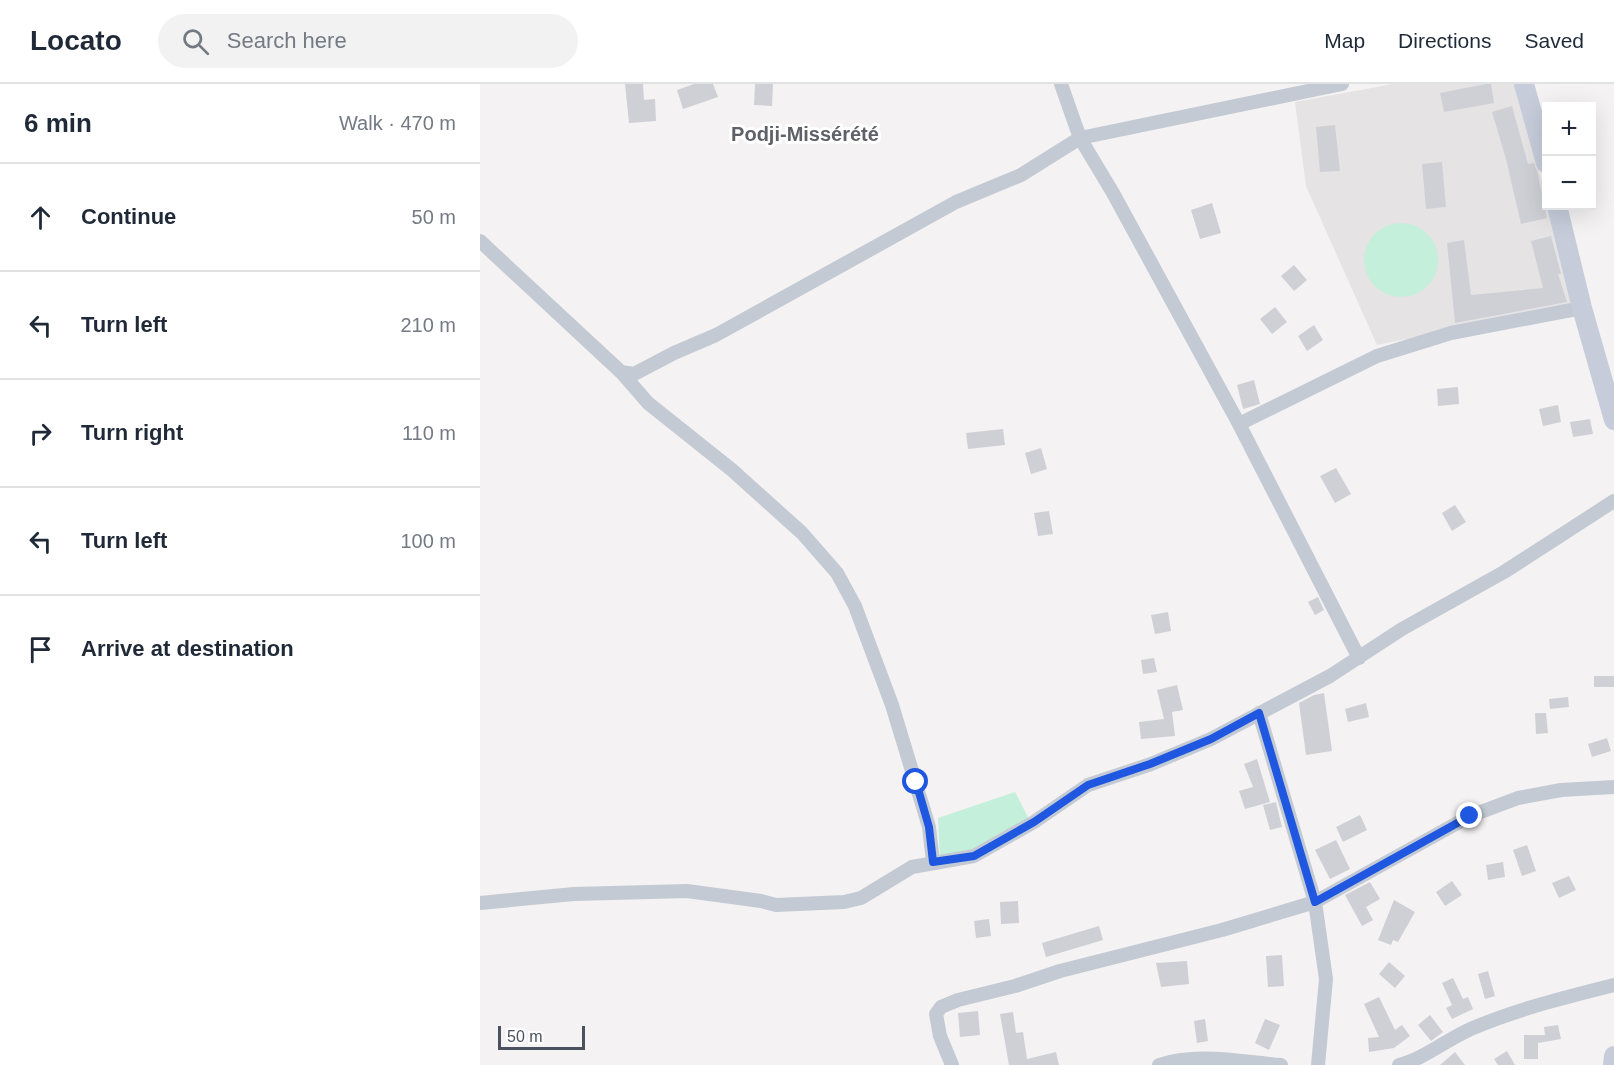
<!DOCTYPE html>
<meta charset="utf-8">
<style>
:root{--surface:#fff;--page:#f2f2f3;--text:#1f2937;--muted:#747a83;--line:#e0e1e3}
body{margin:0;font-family:Arial,sans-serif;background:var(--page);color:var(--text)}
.controls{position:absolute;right:18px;top:18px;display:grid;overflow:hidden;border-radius:0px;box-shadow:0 6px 24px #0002}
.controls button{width:54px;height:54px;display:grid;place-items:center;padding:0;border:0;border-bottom:2px solid var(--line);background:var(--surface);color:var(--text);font:30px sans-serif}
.scale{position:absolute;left:18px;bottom:15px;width:87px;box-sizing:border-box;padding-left:6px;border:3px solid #4a525f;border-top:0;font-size:16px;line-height:21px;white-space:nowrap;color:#4a525f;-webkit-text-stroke:4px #fff;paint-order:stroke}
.stop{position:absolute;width:18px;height:18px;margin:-14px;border:4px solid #1f57e1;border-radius:50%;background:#fff}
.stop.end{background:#1f57e1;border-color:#fff;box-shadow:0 2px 6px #0008}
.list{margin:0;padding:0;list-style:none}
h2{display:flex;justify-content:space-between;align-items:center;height:78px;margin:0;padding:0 24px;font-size:26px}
h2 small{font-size:20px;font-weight:400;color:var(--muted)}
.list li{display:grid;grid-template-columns:39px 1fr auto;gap:18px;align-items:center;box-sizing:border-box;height:108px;padding:0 24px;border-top:2px solid var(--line)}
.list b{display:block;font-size:22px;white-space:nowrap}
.list em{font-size:20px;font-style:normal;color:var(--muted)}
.icon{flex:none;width:33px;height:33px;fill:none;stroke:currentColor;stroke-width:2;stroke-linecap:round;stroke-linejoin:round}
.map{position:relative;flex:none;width:1134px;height:981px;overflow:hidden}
header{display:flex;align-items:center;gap:36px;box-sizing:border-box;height:84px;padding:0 30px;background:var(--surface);border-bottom:2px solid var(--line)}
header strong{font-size:28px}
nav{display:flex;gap:33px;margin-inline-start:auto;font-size:21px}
.search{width:420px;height:54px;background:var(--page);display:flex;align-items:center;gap:15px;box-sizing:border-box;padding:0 21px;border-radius:33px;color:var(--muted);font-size:22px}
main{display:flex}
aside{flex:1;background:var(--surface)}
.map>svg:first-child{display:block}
.education{fill:#e5e3e4}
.green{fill:#c3efdb}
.building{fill:#cfd0d6}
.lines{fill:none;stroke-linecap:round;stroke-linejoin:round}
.street{stroke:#c3cad3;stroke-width:14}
.secondary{stroke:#c6ccda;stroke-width:20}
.route{stroke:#1f57e1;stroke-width:8}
.labels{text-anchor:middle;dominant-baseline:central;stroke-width:6;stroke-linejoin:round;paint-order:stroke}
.quarter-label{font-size:20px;font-weight:bold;fill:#5e6167;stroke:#fff}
</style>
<header>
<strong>Locato</strong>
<div class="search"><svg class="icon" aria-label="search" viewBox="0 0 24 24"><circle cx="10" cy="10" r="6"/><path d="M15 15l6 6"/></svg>Search here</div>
<nav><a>Map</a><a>Directions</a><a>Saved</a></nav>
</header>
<main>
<aside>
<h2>6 min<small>Walk · 470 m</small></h2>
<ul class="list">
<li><svg class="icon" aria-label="ahead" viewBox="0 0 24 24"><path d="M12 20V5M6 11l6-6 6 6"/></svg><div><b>Continue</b></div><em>50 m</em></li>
<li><svg class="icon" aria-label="left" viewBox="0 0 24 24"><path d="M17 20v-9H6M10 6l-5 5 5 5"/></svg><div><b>Turn left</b></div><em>210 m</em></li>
<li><svg class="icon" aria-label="right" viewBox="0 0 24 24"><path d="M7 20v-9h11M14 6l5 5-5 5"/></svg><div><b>Turn right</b></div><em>110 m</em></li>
<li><svg class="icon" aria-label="left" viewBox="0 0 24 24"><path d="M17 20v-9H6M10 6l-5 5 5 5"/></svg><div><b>Turn left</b></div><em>100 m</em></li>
<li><svg class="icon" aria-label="arrive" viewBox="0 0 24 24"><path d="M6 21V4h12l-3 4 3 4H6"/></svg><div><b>Arrive at destination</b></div></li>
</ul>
</aside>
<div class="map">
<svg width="1134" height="981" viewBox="0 0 1134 981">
<rect width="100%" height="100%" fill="#f4f2f2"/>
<path class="education" d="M913,0H1036L1066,113V122H1069L1095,220L897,261L826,102L815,18Z"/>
<path class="green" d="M884 176a37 37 0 1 1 74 0a37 37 0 1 1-74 0Z
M535,708L550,737L496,767L460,774L458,734Z"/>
<path class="building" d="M145,0H163L164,16L175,15L176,37L149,39Z
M214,0H233L238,13L203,25L197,6Z
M275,0H293L292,22L274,21Z
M1006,0H1011L1014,19L964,28L960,9Z
M1032,22L1048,80L1054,79L1057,87L1067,134L1041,140L1026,75L1012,28Z
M855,41L860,87L840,88L836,43Z
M962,78L966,123L946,125L942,80Z
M732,119L741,149L720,155L711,126Z
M1071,152L1081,190H1078L1087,218L975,239L967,159L984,156L991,211L1063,204L1051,157Z
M814,181L827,196L814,207L801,192Z
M795,223L807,238L792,250L780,235Z
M834,241L843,256L827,267L818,252Z
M774,296L780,320L763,325L757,301Z
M978,303L979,320L958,322L957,305Z
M1078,321L1081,338L1063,342L1059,325Z
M1110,335L1113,350L1093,353L1090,338Z
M523,345L525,361L488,365L486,349Z
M561,364L567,385L551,390L545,369Z
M856,384L871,410L855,419L840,392Z
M975,421L986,438L972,447L962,429Z
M569,427L573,450L558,452L554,429Z
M838,513L844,526L835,531L828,518Z
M688,528L691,547L675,550L671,531Z
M674,574L677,588L663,590L661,576Z
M1114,592H1134V603H1114Z
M697,601L703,626L692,628L695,652L661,655L659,638L684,635L677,606Z
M844,609L852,667L826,671L819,619L834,611Z
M1088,613L1089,623L1070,625L1069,615Z
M886,619L889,633L868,638L865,625Z
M1055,629H1066L1068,649L1056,650Z
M1127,654L1131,667L1112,673L1108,660Z
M777,675L790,718L765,725L759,707L773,703L764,680Z
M796,718L802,743L790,746L783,721Z
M880,731L887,746L863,758L856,743Z
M856,756L870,785L850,795L835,766Z
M1047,761L1056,787L1042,792L1033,766Z
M1023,778L1025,793L1008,796L1006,781Z
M1089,792L1096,806L1079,814L1072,799Z
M972,797L982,811L965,822L956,808Z
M890,798L900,815L886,823L893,836L882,842L865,811Z
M914,816L935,828L918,858L913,856L911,861L898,856Z
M538,817L539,839L521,840L520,818Z
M509,835L511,852L496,854L494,837Z
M619,842L623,856L566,873L562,859Z
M802,871L804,902L788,903L786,872Z
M707,877L709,900L681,903L676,879Z
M909,878L925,892L915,904L899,890Z
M1008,887L1015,912L1005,915L998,890Z
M973,894L983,915L988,913L993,925L972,935L966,924L972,921L962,899Z
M899,913L915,946L922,941L930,952L914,964L889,968L888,954L899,953L884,920Z
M498,927L500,951L480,953L478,929Z
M533,928L536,949L543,948L547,975L576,968L579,981H529L520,930Z
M950,931L963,948L951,957L938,941Z
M725,935L728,957L717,959L714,937Z
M785,935L800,941L789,966L775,959Z
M1078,941L1081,955L1058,959V975H1044V951H1065L1064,943Z
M1027,967L1035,981H1018L1014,975Z
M975,968L985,981H960Z"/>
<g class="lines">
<path class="street" d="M581,0L600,54L633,109L759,340L879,574
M0,157L141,288L154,290L194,269L236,251L476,118L541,91L600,54L862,0
M141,288L168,319L252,386L322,449L357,489L375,522L412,621L449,743L453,778
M759,340L897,272L971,249L1102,224
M779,629L835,818L846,895L838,981
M0,819L94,810L207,807L281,817L296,821L364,818L381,814L432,783L494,772L554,738L608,701L671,680L731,655L850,592L922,545L1024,488L1134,417
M472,981L460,952L456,930L461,923L478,916L535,902L580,887L742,846L835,818L990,732L1038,714L1081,706L1134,703
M679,981C717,968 762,978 801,981
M919,981C946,974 967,955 993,944C1038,925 1086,913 1134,901"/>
<path class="secondary" d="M1044,0L1066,79
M1077,122L1102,224L1134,336
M1133,981L1134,972"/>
</g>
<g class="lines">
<path class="route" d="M436,698L449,743L453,778L494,772L554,738L608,701L670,680L731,655L779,629L835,818L990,732"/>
</g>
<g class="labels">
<g class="quarter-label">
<text x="325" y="50">Podji-Missérété</text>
</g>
</g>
</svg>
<div class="controls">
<button>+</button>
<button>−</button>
</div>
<div class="scale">50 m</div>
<div class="stop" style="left:436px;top:698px"></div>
<div class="stop end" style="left:990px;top:732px"></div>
</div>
</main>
